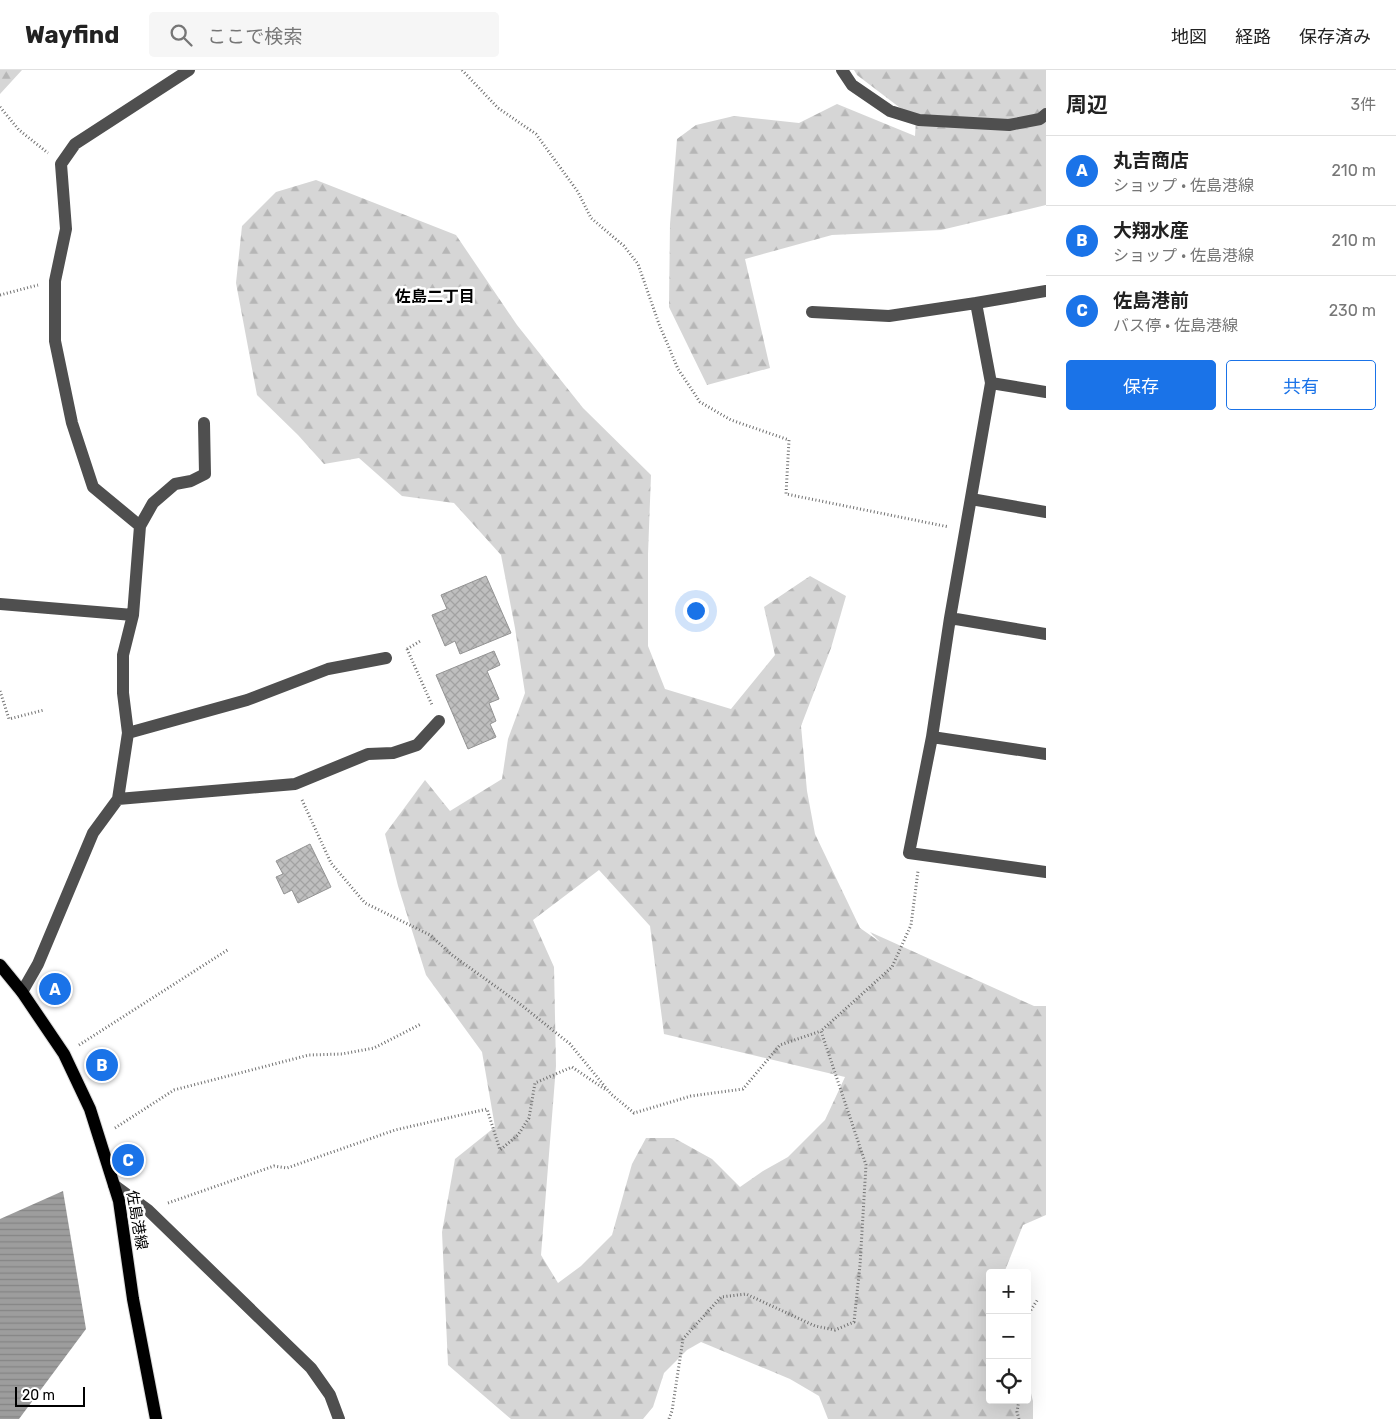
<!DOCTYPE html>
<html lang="ja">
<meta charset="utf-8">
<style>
:root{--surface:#fff;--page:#f6f6f6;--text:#222;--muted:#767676;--line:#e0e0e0;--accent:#1a73e8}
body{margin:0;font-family:Rubik,"Noto Sans JP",sans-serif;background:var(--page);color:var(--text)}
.controls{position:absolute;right:15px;bottom:15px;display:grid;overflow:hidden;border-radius:5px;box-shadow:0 5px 20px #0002}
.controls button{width:45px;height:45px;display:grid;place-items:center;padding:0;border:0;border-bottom:1px solid var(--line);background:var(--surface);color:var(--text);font:25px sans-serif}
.scale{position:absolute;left:15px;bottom:12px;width:70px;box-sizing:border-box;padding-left:5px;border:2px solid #000;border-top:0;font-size:14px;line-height:18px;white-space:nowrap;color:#000;-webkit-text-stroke:4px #fff;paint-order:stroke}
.you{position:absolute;left:695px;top:540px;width:18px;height:18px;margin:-12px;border:4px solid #fff;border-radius:50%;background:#1a73e8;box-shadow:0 0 0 8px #1a73e833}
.badge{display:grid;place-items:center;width:32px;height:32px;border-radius:50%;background:var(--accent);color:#fff;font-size:16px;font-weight:700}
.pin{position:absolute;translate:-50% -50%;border:2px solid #fff;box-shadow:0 1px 5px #0006}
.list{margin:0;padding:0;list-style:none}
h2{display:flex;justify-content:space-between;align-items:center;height:65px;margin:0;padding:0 20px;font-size:21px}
h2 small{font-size:16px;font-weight:400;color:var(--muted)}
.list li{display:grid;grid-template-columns:32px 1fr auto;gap:15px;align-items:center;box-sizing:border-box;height:70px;padding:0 20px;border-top:1px solid var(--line)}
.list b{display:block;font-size:19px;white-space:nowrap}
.list p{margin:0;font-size:16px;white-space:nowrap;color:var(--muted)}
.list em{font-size:16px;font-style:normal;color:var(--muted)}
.actions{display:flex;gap:10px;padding:15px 20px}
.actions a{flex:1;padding:11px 0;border:1px solid var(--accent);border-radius:5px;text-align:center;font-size:18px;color:var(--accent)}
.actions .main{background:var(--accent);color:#fff}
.icon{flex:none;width:28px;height:28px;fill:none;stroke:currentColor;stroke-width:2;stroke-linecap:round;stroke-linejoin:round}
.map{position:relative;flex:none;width:1046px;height:1349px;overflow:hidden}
header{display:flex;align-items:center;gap:30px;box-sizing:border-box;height:70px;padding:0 25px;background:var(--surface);border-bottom:1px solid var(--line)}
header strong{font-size:24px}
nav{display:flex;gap:28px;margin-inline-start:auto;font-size:18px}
.search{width:350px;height:45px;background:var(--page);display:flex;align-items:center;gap:12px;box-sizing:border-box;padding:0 18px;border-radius:5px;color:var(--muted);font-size:19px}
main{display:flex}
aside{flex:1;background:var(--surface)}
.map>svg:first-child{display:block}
.forest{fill:url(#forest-firs);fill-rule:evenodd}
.water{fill:url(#water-rules)}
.building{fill:url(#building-cross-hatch);stroke:#939393}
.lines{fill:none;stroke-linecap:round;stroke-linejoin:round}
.major-casing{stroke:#dbdbdb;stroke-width:14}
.path{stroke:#717171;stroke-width:3;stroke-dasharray:1 2.5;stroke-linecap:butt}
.minor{stroke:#4f4f4f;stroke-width:12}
.major{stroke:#000;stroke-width:12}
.labels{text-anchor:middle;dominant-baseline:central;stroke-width:5;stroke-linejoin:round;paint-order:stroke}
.street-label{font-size:15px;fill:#000;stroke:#fff}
.neighbourhood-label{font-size:16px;font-weight:bold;fill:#000;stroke:#fff}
</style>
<header>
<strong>Wayfind</strong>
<div class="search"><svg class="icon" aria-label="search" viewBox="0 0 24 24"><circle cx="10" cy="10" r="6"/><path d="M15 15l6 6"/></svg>ここで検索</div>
<nav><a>地図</a><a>経路</a><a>保存済み</a></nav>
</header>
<main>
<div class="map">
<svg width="1046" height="1349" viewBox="0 0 1046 1349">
<defs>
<pattern id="forest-firs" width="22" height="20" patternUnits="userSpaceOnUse" patternTransform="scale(1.25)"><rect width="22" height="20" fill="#d6d6d6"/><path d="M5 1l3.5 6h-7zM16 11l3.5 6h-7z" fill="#b6b6b6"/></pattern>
<pattern id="water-rules" width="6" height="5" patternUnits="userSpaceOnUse" patternTransform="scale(1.25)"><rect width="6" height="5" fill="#9d9d9d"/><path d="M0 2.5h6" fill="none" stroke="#858585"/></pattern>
<pattern id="building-cross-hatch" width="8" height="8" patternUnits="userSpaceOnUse" patternTransform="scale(1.25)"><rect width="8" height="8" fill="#bfbfbf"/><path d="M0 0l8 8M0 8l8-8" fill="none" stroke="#a2a2a2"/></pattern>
</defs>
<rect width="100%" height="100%" fill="#fff"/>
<path class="forest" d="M0,0H22L0,24Z
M854,0H1046V135L941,160L832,165L745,189L770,298L707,315L669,237L670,154L677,69L696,55L734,46L799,53L837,34L915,66L916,50L857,5Z
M316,110L456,165L517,255L583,338L651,405L648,484V576L665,619L731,639L775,585L764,537L810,506L846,526L831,578L801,656L807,721L815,764L860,858L880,872L870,862L1034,936H1046V1145L1023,1155L1004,1203H990V1330H1027V1308L1033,1331V1349H828L819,1326L790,1309L701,1272L687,1280L664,1303L653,1337L643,1349H511L448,1295L442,1162L455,1089L495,1057L482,982L426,905L398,816L385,764L425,710L450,741L502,709L508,669L525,623L515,558L501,485L454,433L402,426L359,388L324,394L298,365L257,325L236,213L242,156L276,122ZM599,800L650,856L664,964L845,1007L825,1050L788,1087L763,1101L740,1117L712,1089L674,1068H646L632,1094L612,1165L581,1196L558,1213L541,1185L556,996L554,897L533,850Z"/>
<path class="water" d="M63,1121L86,1259L19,1349H0V1149Z"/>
<path class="building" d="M486,506L511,563L460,584L455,571L445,576L432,545L447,539L441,525Z
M494,581L500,595L487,601L499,629L489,633L496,651L490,654L496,667L468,679L436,605Z
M310,774L331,817L298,833L292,820L284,824L276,807L283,804L276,791Z"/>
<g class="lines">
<defs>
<path id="major" d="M0,895L22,922L64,984L90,1039L119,1131L133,1229L156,1349"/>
</defs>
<use href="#major" class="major-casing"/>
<path class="path" d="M462,0L498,38L536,64L578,122L591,148L624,176L638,194L659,254L678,299L700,332L731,350L789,370L786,424L949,457
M0,37L19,60L48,83
M0,225L38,215
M407,579L432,635
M407,579L422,570
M0,621L9,649L44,640
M302,730L331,793L365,833L430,865L452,885L520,934L570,974L611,1024L634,1043L691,1026L743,1019L780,975L821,961
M79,975L229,879
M115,1058L174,1020L309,985L342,984L374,978L421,954
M168,1133L274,1096L287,1098L395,1060L487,1039L500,1080L518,1065L529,1048L535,1013L572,997L606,1020
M1027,1246L1038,1229
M669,1349L672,1341L683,1269L721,1227L746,1224L815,1256L835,1260L854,1252L860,1195L866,1095L821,961L892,897L911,855L918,801
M1019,1349L1017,1342L1019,1330"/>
<path class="minor" d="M842,0L852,15L890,41L919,50L1009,55L1040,49L1046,44
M1046,221L976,233L991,313L950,548L932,667L909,783L1046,802
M812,242L889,246L976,233
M991,313L1046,322
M971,429L1046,442
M140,456L93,417L72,353L55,271V211L66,159L61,94L75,74L189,0
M0,534L133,545
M950,548L1046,564
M128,663L247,630L328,599L386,588
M932,667L1046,684
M118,729L295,714L368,684L393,683L417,675L439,651
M22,922L38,894L93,763L118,729L128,663L123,623V585L133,545L140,456L153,433L175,414L191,411L205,404L204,353
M114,1115L148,1140L311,1298L330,1325L339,1349"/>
<use href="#major" class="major"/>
</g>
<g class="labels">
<g class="street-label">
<text transform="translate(137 1150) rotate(80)">佐島港線</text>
</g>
<g class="neighbourhood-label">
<text x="435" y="226">佐島二丁目</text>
</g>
</g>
</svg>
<div class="controls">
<button>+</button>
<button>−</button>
<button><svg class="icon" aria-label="locate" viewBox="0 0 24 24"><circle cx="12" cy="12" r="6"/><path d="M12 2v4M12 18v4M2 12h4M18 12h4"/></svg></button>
</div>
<div class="scale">20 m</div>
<div class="you"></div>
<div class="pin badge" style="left:55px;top:919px">A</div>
<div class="pin badge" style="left:102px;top:995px">B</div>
<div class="pin badge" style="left:128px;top:1090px">C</div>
</div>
<aside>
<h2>周辺<small>3件</small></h2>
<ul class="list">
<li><span class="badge">A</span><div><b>丸吉商店</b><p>ショップ · 佐島港線</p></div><em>210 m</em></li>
<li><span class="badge">B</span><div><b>大翔水産</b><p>ショップ · 佐島港線</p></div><em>210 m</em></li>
<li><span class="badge">C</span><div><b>佐島港前</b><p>バス停 · 佐島港線</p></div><em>230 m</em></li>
</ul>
<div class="actions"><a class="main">保存</a><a>共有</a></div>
</aside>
</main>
